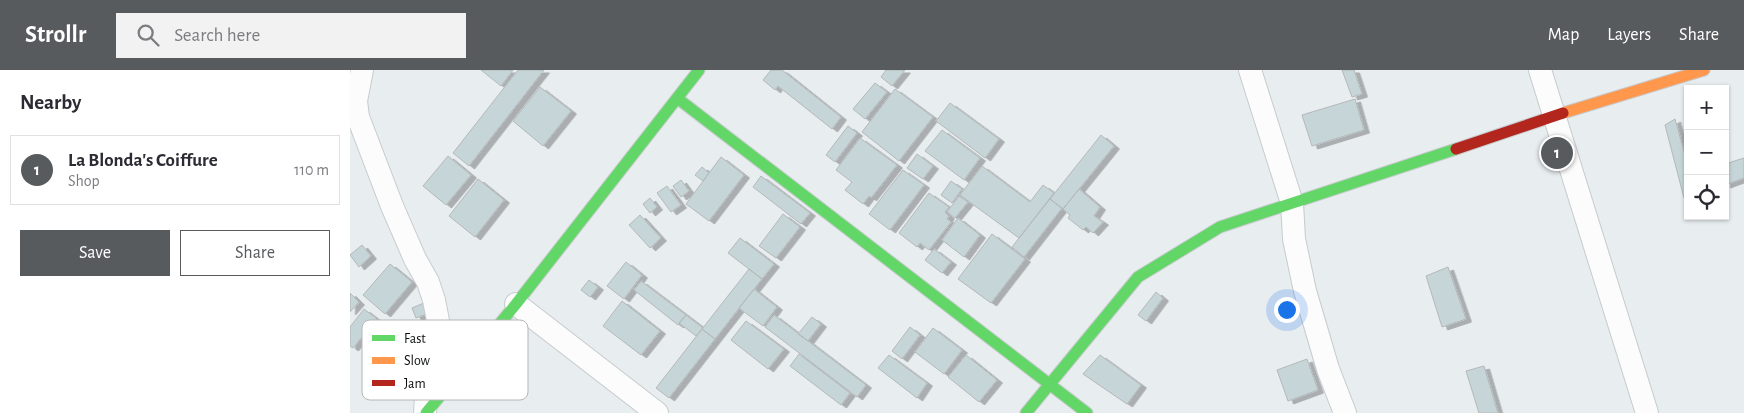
<!DOCTYPE html>
<meta charset="utf-8">
<style>
:root{--surface:#fff;--page:#f2f2f3;--text:#2b2b33;--muted:#7c7c81;--line:#e1e1e2;--accent:#585b5e}
body{margin:0;font-family:"Alegreya Sans",sans-serif;background:var(--page);color:var(--text)}
.controls{position:absolute;right:15px;top:15px;display:grid;overflow:hidden;border-radius:0px;box-shadow:0 1px 4px #0004}
.controls button{width:45px;height:45px;display:grid;place-items:center;padding:0;border:0;border-bottom:1px solid var(--line);background:var(--surface);color:var(--text);font:25px sans-serif}
.you{position:absolute;left:936px;top:239px;width:18px;height:18px;margin:-12px;border:4px solid #fff;border-radius:50%;background:#1a73e8;box-shadow:0 0 0 8px #1a73e833}
.badge{display:grid;place-items:center;width:32px;height:32px;border-radius:50%;background:var(--accent);color:#fff;font-size:16px;font-weight:700}
.pin{position:absolute;translate:-50% -50%;border:2px solid #fff;box-shadow:0 1px 5px #0006}
.list{margin:0;padding:0;list-style:none}
h2{display:flex;justify-content:space-between;align-items:center;height:65px;margin:0;padding:0 20px;font-size:21px}
h2 small{font-size:16px;font-weight:400;color:var(--muted)}
.list li{display:grid;grid-template-columns:32px 1fr auto;gap:15px;align-items:center;box-sizing:border-box;height:70px;margin:0 10px 10px;padding:0 10px;border:1px solid var(--line);border-radius:0px}
.list b{display:block;font-size:19px;white-space:nowrap}
.list p{margin:0;font-size:16px;white-space:nowrap;color:var(--muted)}
.list em{font-size:16px;font-style:normal;color:var(--muted)}
.actions{display:flex;gap:10px;padding:15px 20px}
.actions a{flex:1;padding:11px 0;border:1px solid var(--accent);border-radius:0px;text-align:center;font-size:18px;color:var(--accent)}
.actions .main{background:var(--accent);color:#fff}
.icon{flex:none;width:28px;height:28px;fill:none;stroke:currentColor;stroke-width:2;stroke-linecap:round;stroke-linejoin:round}
.map{position:relative;flex:none;width:1394px;height:343px;overflow:hidden}
header{display:flex;align-items:center;gap:30px;box-sizing:border-box;height:70px;padding:0 25px;background:var(--accent);color:#fff}
header strong{font-size:24px}
nav{display:flex;gap:28px;margin-inline-start:auto;font-size:18px}
.search{width:350px;height:45px;background:var(--page);display:flex;align-items:center;gap:12px;box-sizing:border-box;padding:0 18px;border-radius:0px;color:var(--muted);font-size:19px}
main{display:flex}
aside{flex:1;background:var(--surface)}
.map>svg:first-child{display:block}
.building{fill:#c5d5d8;stroke:#b4b8b9;filter:url(#shadow)}
.lines{fill:none;stroke-linecap:round;stroke-linejoin:round}
.street-casing{stroke:#c7cbcd;stroke-width:24}
.fast-casing{stroke:#c7cbcd;stroke-width:13}
.slow-casing{stroke:#c7cbcd;stroke-width:13}
.jam-casing{stroke:#c7cbcd;stroke-width:13}
.street{stroke:#fcfcfd;stroke-width:22}
.fast{stroke:#63d668;stroke-width:11}
.slow{stroke:#ff974d;stroke-width:11}
.jam{stroke:#b3261e;stroke-width:11}
.key{fill:#fff;stroke:#b6b6b7;stroke-width:1}
.key-label{font-size:14px;fill:#0a0d0f}
</style>
<header>
<strong>Strollr</strong>
<div class="search"><svg class="icon" aria-label="search" viewBox="0 0 24 24"><circle cx="10" cy="10" r="6"/><path d="M15 15l6 6"/></svg>Search here</div>
<nav><a>Map</a><a>Layers</a><a>Share</a></nav>
</header>
<main>
<aside>
<h2>Nearby<small></small></h2>
<ul class="list">
<li><span class="badge">1</span><div><b>La Blonda's Coiffure</b><p>Shop</p></div><em>110 m</em></li>
</ul>
<div class="actions"><a class="main">Save</a><a>Share</a></div>
</aside>
<div class="map">
<svg width="1394" height="343" viewBox="0 0 1394 343">
<defs>
<filter id="shadow"><feDropShadow dx="5.5" dy="3" stdDeviation="0" flood-color="#0004"/></filter>
</defs>
<rect width="100%" height="100%" fill="#e8edf0"/>
<path class="building" d="M131,0H163L151,16Z
M168,0H194L119,96L103,83Z
M421,0H432L491,47L482,59L428,16L425,20L413,10Z
M536,0H555L542,16L531,7Z
M992,0H1004L1012,24L1002,27Z
M525,13L537,22L515,49L503,39Z
M190,17L221,41L193,76L163,51Z
M545,19L583,47L549,91L512,62Z
M1005,29L1014,60L962,76L952,45Z
M600,33L649,69L635,88L586,51Z
M1325,49L1338,96V127L1334,128L1315,55Z
M498,56L507,63L485,92L476,85Z
M592,60L630,88L614,110L575,81Z
M751,65L764,76L713,139L700,129Z
M510,68L547,95L521,128L519,126L513,134L495,120L502,112L486,100Z
M567,84L583,96L573,109L557,98Z
M98,86L121,105L96,135L73,116Z
M371,87L394,105L359,151L336,134Z
M1394,88V108L1375,115V94Z
M632,96L680,132L693,115L704,123L669,168L610,125Z
M352,97L359,103L353,111L345,105Z
M553,100L574,115L540,160L519,144Z
M411,106L460,143L451,154L403,117Z
M128,109L154,130L125,167L99,146Z
M331,110L339,121L331,127L323,116Z
M601,111L612,119L602,133L591,125Z
M317,116L331,135L321,142L307,123Z
M729,119L750,137L744,146L753,152L743,163L736,157L733,160L718,148L720,145L713,139Z
M579,123L599,137L595,142L599,146L597,149L601,152L579,180L570,173L567,177L549,163Z
M609,126L618,132L605,148L597,142Z
M300,128L307,137L300,143L293,134Z
M700,129L712,138L674,187L662,177Z
M433,144L450,157L426,188L409,176Z
M290,145L311,168L300,178L279,155Z
M608,148L630,165L614,187L592,170Z
M642,164L675,189L641,233L608,209Z
M390,168L424,194L412,209L378,183Z
M12,175L21,186L9,197L0,185Z
M584,179L601,192L592,203L575,190Z
M276,192L292,205L274,229L257,216Z
M40,194L62,212L35,244L13,225Z
M1098,197L1116,249L1092,257L1076,206Z
M399,199L412,209L365,269L352,259Z
M239,210L248,217L240,227L231,220Z
M291,211L336,245L328,255L284,220Z
M404,219L427,237L413,256L389,238Z
M806,222L813,228L796,251L788,245Z
M0,223L9,232L0,242Z
M81,230L85,241L66,248L62,238Z
M272,231L310,261L291,285L253,256Z
M14,239L27,249L3,278L0,276V257Z
M336,245L353,258L346,266L329,253Z
M424,245L516,315L507,327L415,257Z
M462,247L471,254L458,271L448,264Z
M28,250L46,263L38,275L20,261Z
M396,251L434,279L418,299L381,270Z
M560,257L570,265L552,289L542,281Z
M583,258L612,280L594,304L565,282Z
M352,259L365,269L319,328L306,318Z
M449,284L500,323L491,335L440,296Z
M539,285L577,313L567,328L528,298Z
M616,285L647,310L629,332L598,307Z
M750,285L791,315L777,334L733,304Z
M957,289L968,320L938,331L927,300Z
M1134,296L1148,343H1129L1116,301Z"/>
<g class="lines">
<defs>
<path id="street" d="M12,0L6,31L8,47L42,136L65,189L78,212L84,230L89,256L86,280L77,309L75,343
M900,0L942,133L944,169L955,221L978,299L995,343
M1190,0L1297,343
M166,234L307,343"/>
<path id="fast" d="M327,28L737,343
M76,343L166,234L349,0
M676,343L788,207L870,157L1106,79"/>
<path id="slow" d="M1213,43L1354,0"/>
<path id="jam" d="M1106,79L1213,43"/>
</defs>
<use href="#street" class="street-casing"/>
<use href="#fast" class="fast-casing"/>
<use href="#slow" class="slow-casing"/>
<use href="#jam" class="jam-casing"/>
<use href="#street" class="street"/>
<use href="#fast" class="fast"/>
<use href="#slow" class="slow"/>
<use href="#jam" class="jam"/>
</g>
<rect x="12" y="250" width="166" height="80" rx="8" class="key"/>
<rect x="22" y="265" width="23" height="6" fill="#63d668"/>
<rect x="22" y="287" width="23" height="7" fill="#ff974d"/>
<rect x="22" y="310" width="23" height="6" fill="#b3261e"/>
<g class="key-label">
<text x="54" y="273">Fast</text>
<text x="54" y="295">Slow</text>
<text x="54" y="318">Jam</text>
</g>
</svg>
<div class="controls">
<button>+</button>
<button>−</button>
<button><svg class="icon" aria-label="locate" viewBox="0 0 24 24"><circle cx="12" cy="12" r="6"/><path d="M12 2v4M12 18v4M2 12h4M18 12h4"/></svg></button>
</div>
<div class="you"></div>
<div class="pin badge" style="left:1207px;top:83px">1</div>
</div>
</main>
